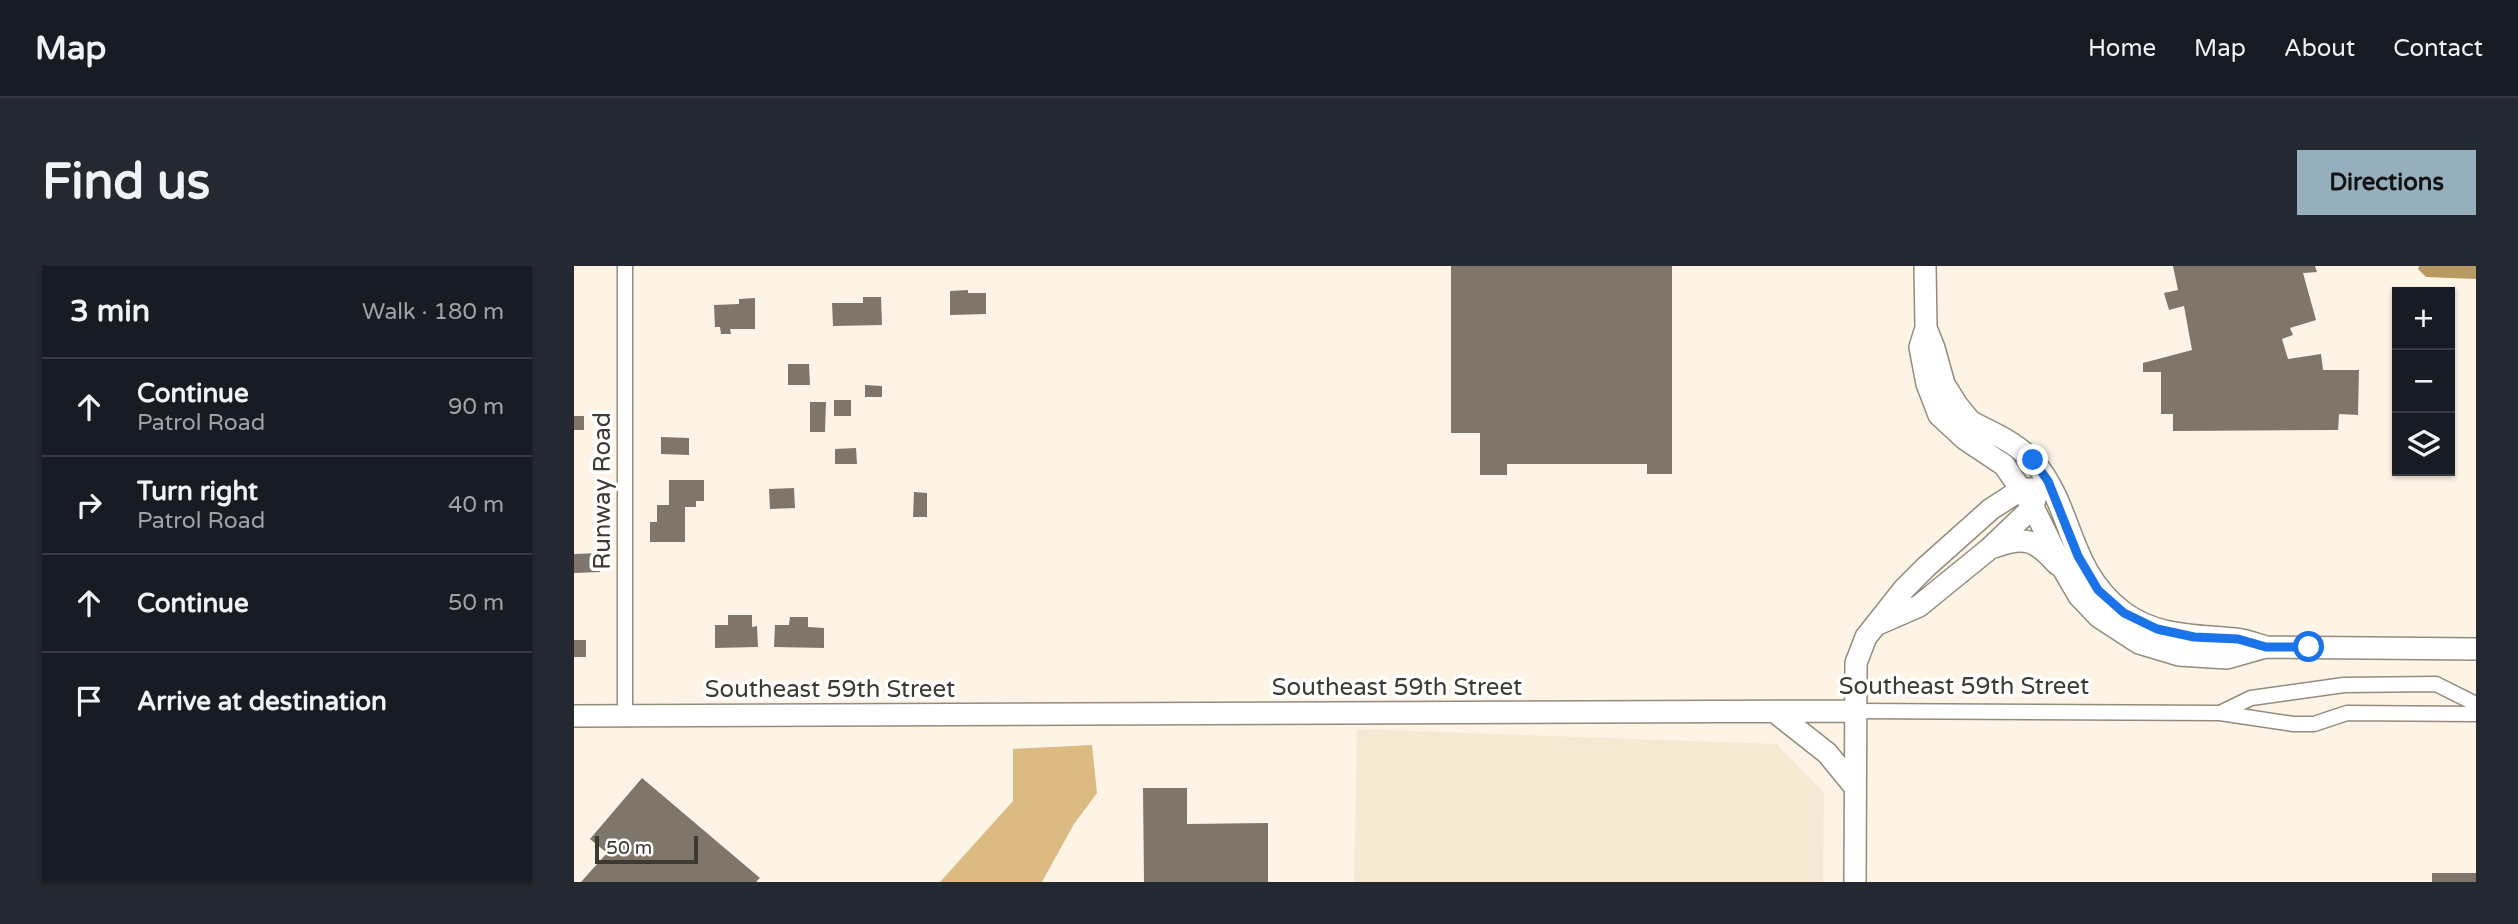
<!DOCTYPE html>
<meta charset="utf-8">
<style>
:root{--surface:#171b24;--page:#242831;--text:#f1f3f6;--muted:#9ea1a6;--line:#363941;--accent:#95afbc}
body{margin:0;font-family:"Varela Round",sans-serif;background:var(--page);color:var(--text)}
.controls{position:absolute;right:21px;top:21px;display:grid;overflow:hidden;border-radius:0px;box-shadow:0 2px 5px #0004}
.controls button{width:63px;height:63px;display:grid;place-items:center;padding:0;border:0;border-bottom:2px solid var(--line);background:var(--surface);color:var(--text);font:35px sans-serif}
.scale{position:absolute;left:21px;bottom:18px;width:103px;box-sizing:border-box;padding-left:7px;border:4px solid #3d3a34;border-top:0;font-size:19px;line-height:24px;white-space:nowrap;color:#3d3a34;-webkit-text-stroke:5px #fff;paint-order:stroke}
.stop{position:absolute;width:21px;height:21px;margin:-16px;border:5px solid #1a73e8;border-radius:50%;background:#fff}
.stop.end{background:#1a73e8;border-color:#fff;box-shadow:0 2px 7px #0008}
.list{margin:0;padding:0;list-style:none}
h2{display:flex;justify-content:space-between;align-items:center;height:91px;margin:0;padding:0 28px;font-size:30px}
h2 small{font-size:23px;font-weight:400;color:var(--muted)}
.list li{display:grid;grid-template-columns:46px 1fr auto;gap:21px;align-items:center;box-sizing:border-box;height:98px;padding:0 28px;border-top:2px solid var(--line)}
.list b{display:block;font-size:26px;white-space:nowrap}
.list p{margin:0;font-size:23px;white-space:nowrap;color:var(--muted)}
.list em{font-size:23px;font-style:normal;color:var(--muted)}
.icon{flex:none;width:38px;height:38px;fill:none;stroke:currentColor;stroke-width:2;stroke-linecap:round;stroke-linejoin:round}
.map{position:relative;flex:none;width:1902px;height:616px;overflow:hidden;border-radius:0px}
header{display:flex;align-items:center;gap:42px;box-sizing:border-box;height:98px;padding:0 35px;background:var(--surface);border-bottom:2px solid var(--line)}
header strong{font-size:33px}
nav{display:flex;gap:38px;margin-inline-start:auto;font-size:24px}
.intro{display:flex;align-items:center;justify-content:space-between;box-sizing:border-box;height:168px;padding:0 42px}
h1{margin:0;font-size:49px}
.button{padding:18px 32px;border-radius:0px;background:var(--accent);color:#111;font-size:24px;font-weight:700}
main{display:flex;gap:42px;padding:0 42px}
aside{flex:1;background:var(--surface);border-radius:0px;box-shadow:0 2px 5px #0004}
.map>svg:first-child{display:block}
.built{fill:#f6e9d4}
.forest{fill:#dcbb82}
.water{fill:#b89961}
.building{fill:#7e766a}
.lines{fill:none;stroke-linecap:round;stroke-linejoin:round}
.street-casing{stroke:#938b7e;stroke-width:17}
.secondary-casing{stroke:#938b7e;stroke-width:24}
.street{stroke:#fff;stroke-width:14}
.secondary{stroke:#fff;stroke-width:21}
.route{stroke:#1a73e8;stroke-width:9}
.labels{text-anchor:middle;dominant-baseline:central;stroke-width:7;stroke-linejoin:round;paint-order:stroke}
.street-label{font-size:24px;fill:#3d3a34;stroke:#fff}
</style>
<header>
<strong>Map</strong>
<nav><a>Home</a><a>Map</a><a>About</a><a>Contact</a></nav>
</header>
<div class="intro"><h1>Find us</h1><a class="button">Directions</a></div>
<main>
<aside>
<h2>3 min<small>Walk · 180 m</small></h2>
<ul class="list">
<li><svg class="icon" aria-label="ahead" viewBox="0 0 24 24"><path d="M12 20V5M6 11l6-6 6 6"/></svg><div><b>Continue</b><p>Patrol Road</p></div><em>90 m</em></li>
<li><svg class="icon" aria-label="right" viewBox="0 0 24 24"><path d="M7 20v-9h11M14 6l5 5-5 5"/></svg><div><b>Turn right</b><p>Patrol Road</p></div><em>40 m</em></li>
<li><svg class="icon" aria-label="ahead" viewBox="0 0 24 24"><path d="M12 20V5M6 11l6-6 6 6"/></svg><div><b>Continue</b></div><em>50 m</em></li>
<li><svg class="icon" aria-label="arrive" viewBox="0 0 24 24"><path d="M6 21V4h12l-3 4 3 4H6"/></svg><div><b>Arrive at destination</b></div></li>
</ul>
</aside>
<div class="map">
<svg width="1902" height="616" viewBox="0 0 1902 616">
<rect width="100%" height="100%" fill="#fdf4e6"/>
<path class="built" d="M783,463L1203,478L1250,527L1249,616H780Z"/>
<path class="forest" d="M518,479L523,527L500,558L468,616H366L439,535V483Z"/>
<path class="water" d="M1845,0H1902V13L1852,11L1844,3Z"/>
<path class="building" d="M877,0H1098V208H1073V198H933V209H906V167H877Z
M1599,0H1741L1743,6L1729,7L1742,54L1716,62L1719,69L1708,73L1714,93L1747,88L1749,104H1785L1784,149L1765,148L1764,164L1599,165V148H1587V106H1569V97L1618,84L1610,40L1595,44L1590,27L1604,24Z
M394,24V27H412V48L376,49V25Z
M289,31H307L308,59L259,60L258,37H289Z
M181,32V63H156L157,68H147L146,61H141L140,39L165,38V33Z
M214,98H235L236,119H214Z
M291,119L308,120V131H291Z
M260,134H277V150H260Z
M236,136H252L251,166H236Z
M0,150H10V164H0Z
M87,171L115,172V189L87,188Z
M282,182L283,198H261V183Z
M95,214H130V235H122V241H111V276H76V256H83V239H95Z
M220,222L221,242L196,243L195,223Z
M340,226L353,227V251H339Z
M25,287L26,306L0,307V288Z
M154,349H178V361L183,360L184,381L141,382V359H154Z
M216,351H234V361L250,362V382L200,381L201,359H215Z
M0,374H12V391H0Z
M68,512L186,612L182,616H7L33,587L16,573Z
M569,522H613V558L694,557V616H570Z
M1858,607H1902V616H1858Z"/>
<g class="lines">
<defs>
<path id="street" d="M1280,445L1646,447L1719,458H1740L1773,447L1902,448
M1646,447L1677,432L1770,419L1862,418L1902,438
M51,450V0"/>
<path id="secondary" d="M1351,0L1352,62L1360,82L1370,118L1383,139L1406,167
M1352,62L1346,81L1353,118L1365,149L1391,173L1430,199L1459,241L1491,306L1505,330L1525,351L1565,377L1605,389L1653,392L1692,381L1902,383
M1397,156C1419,167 1443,177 1460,196C1500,242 1493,304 1549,346C1582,371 1622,369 1661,373C1671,374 1682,378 1692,381
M1420,281C1451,270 1461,273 1483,298
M1306,357L1345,340L1415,283L1459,241L1462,229
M1201,446L1253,487L1281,521
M0,450L1280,445
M1281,616L1282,397L1292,371L1330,323L1352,301L1417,243L1448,223H1462"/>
</defs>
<use href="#street" class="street-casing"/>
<use href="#secondary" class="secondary-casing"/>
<use href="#street" class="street"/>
<use href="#secondary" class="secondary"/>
</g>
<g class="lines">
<path class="route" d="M1459,194L1474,215L1504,290L1524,324L1550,347L1583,363L1620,371L1664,373L1692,381H1735"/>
</g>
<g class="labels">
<g class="street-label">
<text transform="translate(28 225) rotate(-90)">Runway Road</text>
<text x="1390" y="420">Southeast 59th Street</text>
<text x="823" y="421">Southeast 59th Street</text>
<text x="256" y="423">Southeast 59th Street</text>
</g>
</g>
</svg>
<div class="controls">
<button>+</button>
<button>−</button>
<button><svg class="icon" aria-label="layers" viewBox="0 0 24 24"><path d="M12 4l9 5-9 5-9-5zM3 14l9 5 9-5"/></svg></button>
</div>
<div class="scale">50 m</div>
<div class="stop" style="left:1735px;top:381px"></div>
<div class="stop end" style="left:1459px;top:194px"></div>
</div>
</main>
